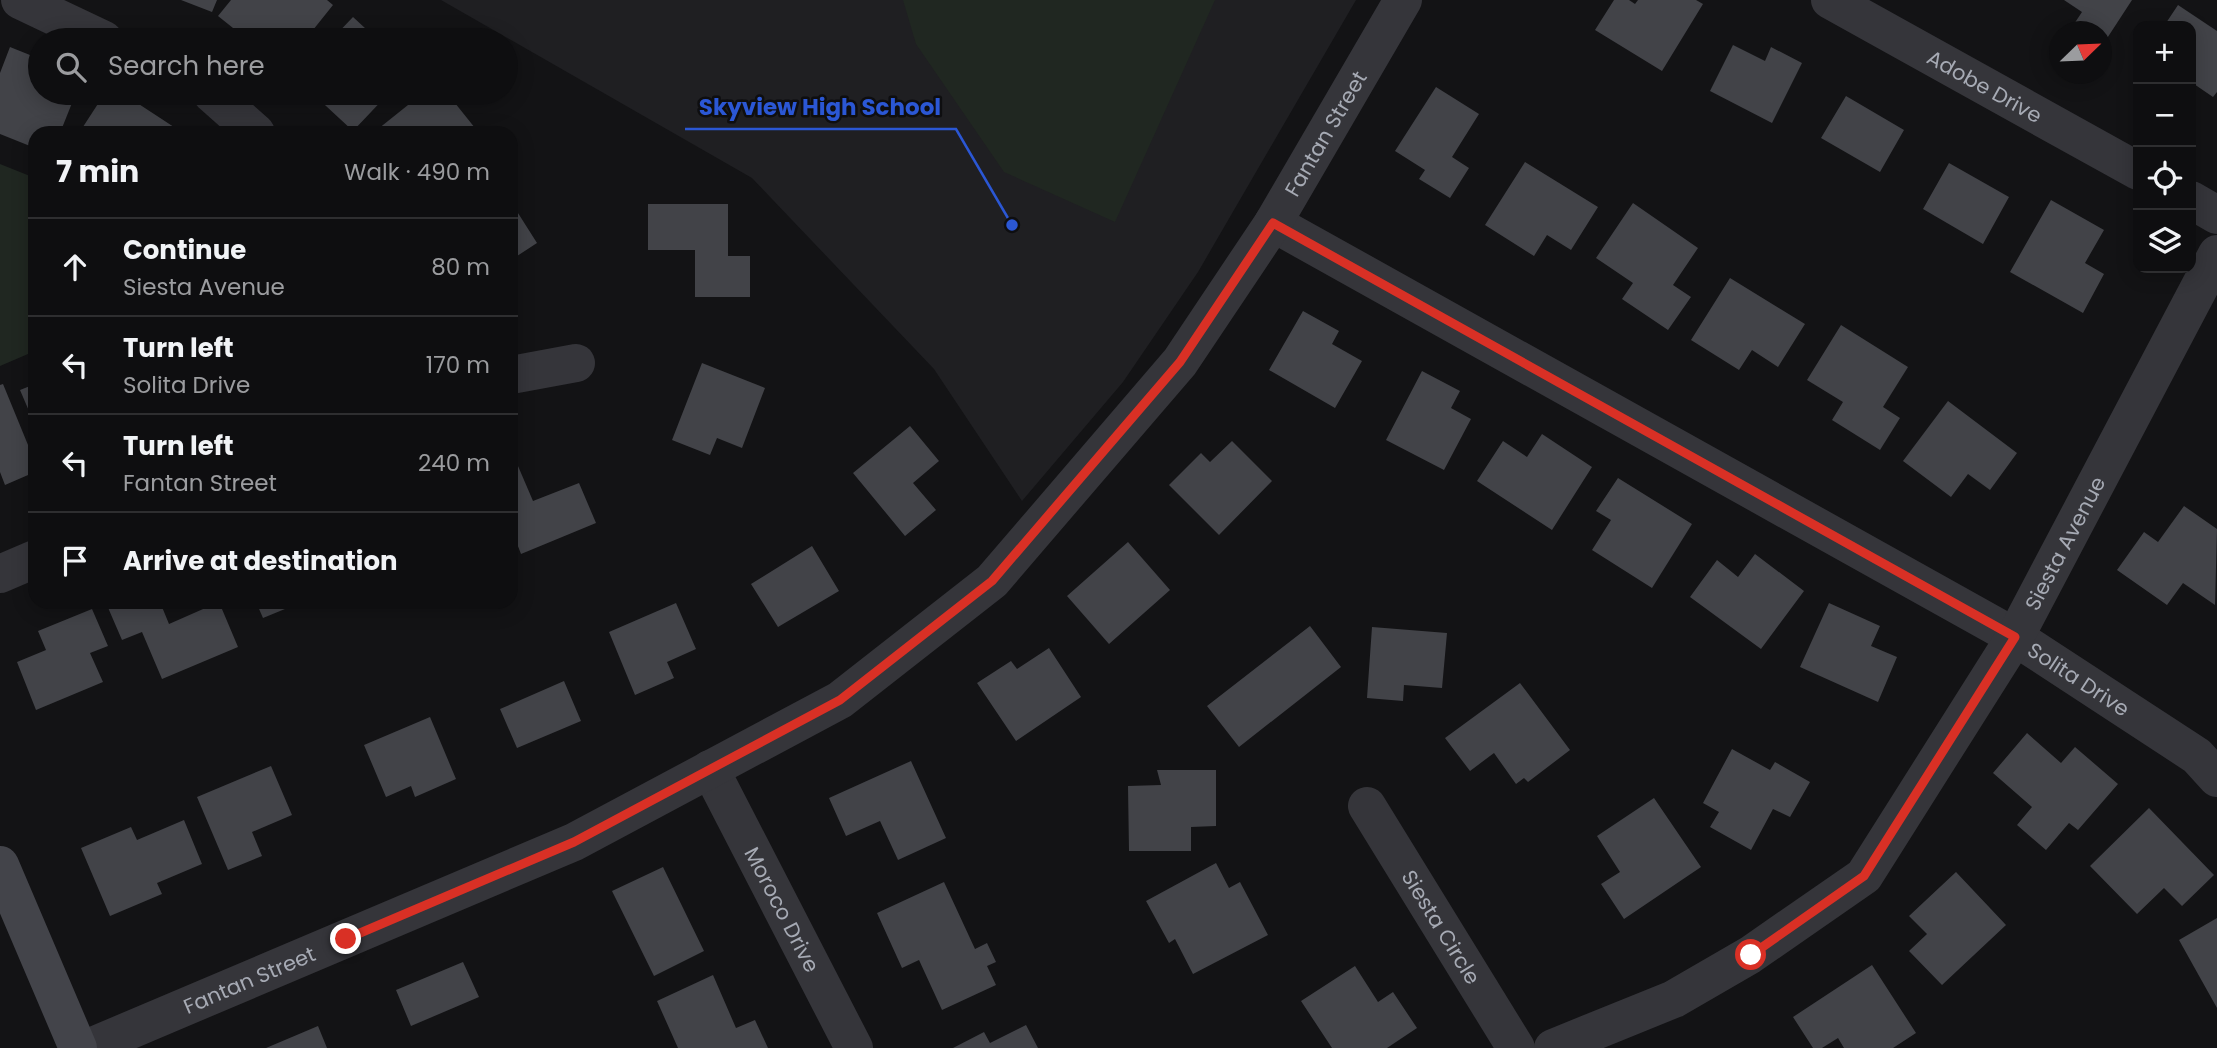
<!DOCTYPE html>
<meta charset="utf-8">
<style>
:root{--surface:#0e0e10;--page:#1c1c1e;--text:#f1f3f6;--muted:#9b9c9f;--line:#2e2e30}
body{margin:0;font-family:Poppins,sans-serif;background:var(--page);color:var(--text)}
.controls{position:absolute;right:21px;top:21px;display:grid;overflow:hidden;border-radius:14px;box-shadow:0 4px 18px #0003}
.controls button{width:63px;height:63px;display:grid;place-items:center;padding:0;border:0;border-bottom:2px solid var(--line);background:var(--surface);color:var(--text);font:35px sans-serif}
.compass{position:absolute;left:2049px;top:21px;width:63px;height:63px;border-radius:50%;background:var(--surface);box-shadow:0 4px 18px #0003;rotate:67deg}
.stop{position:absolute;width:21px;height:21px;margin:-16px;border:5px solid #d93025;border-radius:50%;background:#fff}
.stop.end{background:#d93025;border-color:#fff;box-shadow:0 2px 7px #0008}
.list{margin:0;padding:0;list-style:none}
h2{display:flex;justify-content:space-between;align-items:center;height:91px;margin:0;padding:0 28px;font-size:30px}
h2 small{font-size:23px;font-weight:400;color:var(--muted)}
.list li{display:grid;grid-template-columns:46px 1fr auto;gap:21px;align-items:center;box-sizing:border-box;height:98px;padding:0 28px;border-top:2px solid var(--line)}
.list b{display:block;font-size:26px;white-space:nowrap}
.list p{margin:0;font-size:23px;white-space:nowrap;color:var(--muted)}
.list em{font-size:23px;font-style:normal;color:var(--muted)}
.icon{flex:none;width:38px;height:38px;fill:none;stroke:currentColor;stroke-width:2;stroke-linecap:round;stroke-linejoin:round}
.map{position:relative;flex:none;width:2217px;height:1048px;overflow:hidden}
.search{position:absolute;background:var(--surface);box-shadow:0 4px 18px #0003;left:28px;top:28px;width:490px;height:77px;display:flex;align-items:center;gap:18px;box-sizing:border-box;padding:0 24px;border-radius:38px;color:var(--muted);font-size:26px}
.panel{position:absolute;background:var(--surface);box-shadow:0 4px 18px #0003;left:28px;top:126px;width:490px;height:483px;border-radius:21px}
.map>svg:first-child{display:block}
.built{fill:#1f1f22}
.green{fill:#202721}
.building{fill:#424348}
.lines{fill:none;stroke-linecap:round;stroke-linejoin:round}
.street{stroke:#35353a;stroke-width:38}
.secondary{stroke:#43444a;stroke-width:38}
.route{stroke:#d93025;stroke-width:9}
.labels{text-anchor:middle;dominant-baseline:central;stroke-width:5;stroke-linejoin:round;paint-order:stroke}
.street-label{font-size:21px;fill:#a6aab4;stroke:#0e0e10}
.leader{fill:none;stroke:#2b57d4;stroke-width:2.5}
.callout-dot{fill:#2b57d4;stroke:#0e0e10;stroke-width:2.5}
.callout-label{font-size:23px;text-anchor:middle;font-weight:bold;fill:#2b57d4;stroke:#0e0e10;stroke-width:5;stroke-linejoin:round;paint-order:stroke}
</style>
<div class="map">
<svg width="2217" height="1048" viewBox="0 0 2217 1048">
<rect width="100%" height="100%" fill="#131315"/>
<path class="built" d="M441,0H1356L1198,272L1123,382L1022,501L934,369L752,178Z"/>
<path class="green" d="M903,0H1215L1115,222L1004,172L916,44Z
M0,164L35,178V351L0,366Z"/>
<path class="building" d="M181,0H217L212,12Z
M231,0H327L333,5L305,40H248L218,16Z
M1614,0H1629L1635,4L1638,0H1696L1703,4L1662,71L1595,30Z
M2064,0H2132L2102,46V32L2070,30L2082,12Z
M2178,5L2217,31V92L2213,97L2191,82V26H2164Z
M353,17L378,40H331Z
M1733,45L1765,61L1771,47L1802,63L1772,123L1710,91Z
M10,47L40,59V93H76L60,133H35V148L0,134V73Z
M1436,87L1479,114L1452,157L1469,168L1450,198L1419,179L1425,170L1395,151Z
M105,93H122L180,131L79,133Z
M312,93H389L353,131Z
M423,93H447L479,133H373Z
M1846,96L1904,130L1880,172L1821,138Z
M1525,162L1598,207L1571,250L1547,235L1534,256L1485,225Z
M1949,163L2009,197L1983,244L1923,209Z
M2051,200L2104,230L2085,263L2104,274L2083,313L2010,272Z
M511,202L537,243L511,260Z
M1633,203L1698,248L1673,285L1691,297L1668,330L1622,299L1633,283L1596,258Z
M648,204H728V256H750V297H695V250H648Z
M1730,278L1805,324L1778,367L1752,350L1739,370L1691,340Z
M1303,311L1339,331L1332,344L1362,361L1335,408L1269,370Z
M1841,325L1908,367L1883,407L1900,418L1880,450L1832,420L1843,402L1807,380Z
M702,363L765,388L742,448L717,438L710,455L672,440Z
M1422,371L1460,391L1451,408L1471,419L1444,470L1386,440Z
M3,384L35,462V472L5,485L0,472V385Z
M35,384V425L20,390Z
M1948,401L2017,453L1990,490L1968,474L1951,497L1903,461Z
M910,426L939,461L913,483L936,510L905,536L853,473Z
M1542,434L1592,467L1552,530L1477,481L1503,441L1527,457Z
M1232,441L1272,481L1219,535L1169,485L1201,453L1210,462Z
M515,459L533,501L579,483L596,523L521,554L511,528V461Z
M1618,478L1692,524L1652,588L1592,550L1611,520L1596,511Z
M2184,506L2217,529L2215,605L2183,583L2167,605L2117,570L2144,532L2158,542Z
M1128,542L1170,590L1109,644L1067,596Z
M812,546L839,591L778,627L751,584Z
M1755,554L1804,591L1761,649L1690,597L1717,560L1738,577Z
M160,602L169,624L219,602L238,647L162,679L142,632L122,640L106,603Z
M256,602H302L263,618Z
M676,603L696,649L667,662L674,678L635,695L609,632Z
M1829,603L1880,626L1871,646L1897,657L1878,702L1800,667Z
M92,609L108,646L90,653L103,682L36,710L17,662L46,650L38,631Z
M1310,626L1341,667L1239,747L1207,706Z
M1372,627L1447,633L1442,688L1404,685L1403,701L1367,698Z
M1049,648L1081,697L1016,741L977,683L1011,661L1017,669Z
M564,681L581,721L517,748L500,709Z
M1520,683L1570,750L1528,782L1524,778L1516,784L1494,753L1470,771L1445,738Z
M430,717L456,779L415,797L411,786L386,797L364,745Z
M2027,733L2061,763L2075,747L2118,784L2078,830L2069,823L2046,850L2017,825L2032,807L1993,773Z
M1732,749L1770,770L1775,762L1810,782L1790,817L1773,809L1751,850L1710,827L1719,812L1703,803Z
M911,761L946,838L898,860L880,821L846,836L829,798Z
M271,766L292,815L252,832L262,856L228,870L197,797Z
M1157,770H1216V826L1191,827V851H1129L1128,786L1161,785Z
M1654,798L1701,867L1624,919L1601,884L1620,872L1597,836Z
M2149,808L2214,875L2182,906L2164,888L2137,914L2090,866Z
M184,820L202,864L157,883L162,894L110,916L81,848L131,827L137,840Z
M1216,863L1229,888L1240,882L1268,935L1193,974L1175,939L1169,943L1146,901Z
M663,867L704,951L654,976L612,891Z
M1956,872L2006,925L1942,985L1909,951L1927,934L1909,916Z
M944,882L975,949L987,943L996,962L987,966L996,985L942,1010L919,960L902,968L877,913Z
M2217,918V1008L2179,940Z
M463,962L479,997L411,1026L396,990Z
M1872,965L1916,1033L1893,1048H1844L1838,1038L1822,1048H1813L1793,1017Z
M1355,966L1378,1002L1393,992L1417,1028L1387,1048H1332L1301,1001Z
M713,975L736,1028L755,1020L768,1048H678L657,1001Z
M1026,1025L1038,1048H953L984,1032L990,1043Z
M318,1026L327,1048H266Z"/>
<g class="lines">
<g class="street">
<path d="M20,0L104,40"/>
<path id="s1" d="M1830,0L2138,171"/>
<path d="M211,93L256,133"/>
<path d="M2191,200L2217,215"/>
<path id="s2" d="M1273,223L2015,637L2197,756L2217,778"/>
<path d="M511,375L576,363"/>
<path d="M0,574L35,559"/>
<path id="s3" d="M710,769L854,1048"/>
<path id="s4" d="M1367,806L1516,1048"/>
<path id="s5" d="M88,1048L574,842L840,700L992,581L1180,362L1273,223L1403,0"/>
<path id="s6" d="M1553,1048L1674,999L1750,955L1864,876L2015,637L2217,254"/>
</g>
<path class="secondary" d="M0,865L78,1048"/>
</g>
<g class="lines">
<path class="route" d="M346,939L574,842L840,700L992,581L1180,362L1273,223L2015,637L1864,876L1751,955"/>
</g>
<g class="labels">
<g class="street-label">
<text stroke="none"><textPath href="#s1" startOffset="177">Adobe Drive</textPath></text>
<text stroke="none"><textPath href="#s5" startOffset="1582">Fantan Street</textPath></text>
<text stroke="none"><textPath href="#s6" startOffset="746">Siesta Avenue</textPath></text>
<text stroke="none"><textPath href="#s2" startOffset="926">Solita Drive</textPath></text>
<text stroke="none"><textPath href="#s3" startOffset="158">Moroco Drive</textPath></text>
<text stroke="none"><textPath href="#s4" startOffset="142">Siesta Circle</textPath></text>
<text stroke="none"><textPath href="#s5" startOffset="175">Fantan Street</textPath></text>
</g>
</g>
<path class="leader" d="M1012 225L956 129H685"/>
<circle class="callout-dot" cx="1012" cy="225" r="7"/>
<g class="callout-label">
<text x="820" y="115">Skyview High School</text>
</g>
</svg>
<div class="controls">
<button>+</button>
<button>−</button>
<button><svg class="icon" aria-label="locate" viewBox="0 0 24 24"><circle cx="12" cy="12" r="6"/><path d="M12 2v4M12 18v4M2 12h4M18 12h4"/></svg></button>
<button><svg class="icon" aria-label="layers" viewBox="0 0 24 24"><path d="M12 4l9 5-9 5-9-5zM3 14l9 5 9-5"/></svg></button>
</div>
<svg class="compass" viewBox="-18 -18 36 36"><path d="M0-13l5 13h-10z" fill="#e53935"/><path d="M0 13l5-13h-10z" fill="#9b9c9f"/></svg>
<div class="stop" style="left:1751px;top:955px"></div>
<div class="stop end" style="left:346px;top:939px"></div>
<div class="search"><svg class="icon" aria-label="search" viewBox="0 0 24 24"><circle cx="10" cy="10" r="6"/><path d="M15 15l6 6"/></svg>Search here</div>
<section class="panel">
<h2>7 min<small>Walk · 490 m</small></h2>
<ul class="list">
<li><svg class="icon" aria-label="ahead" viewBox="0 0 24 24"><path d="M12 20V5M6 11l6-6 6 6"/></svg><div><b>Continue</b><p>Siesta Avenue</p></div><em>80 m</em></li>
<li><svg class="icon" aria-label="left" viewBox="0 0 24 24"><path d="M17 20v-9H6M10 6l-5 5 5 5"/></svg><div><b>Turn left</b><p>Solita Drive</p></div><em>170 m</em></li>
<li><svg class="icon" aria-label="left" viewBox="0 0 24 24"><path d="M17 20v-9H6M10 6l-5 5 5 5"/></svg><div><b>Turn left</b><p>Fantan Street</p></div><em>240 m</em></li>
<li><svg class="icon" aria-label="arrive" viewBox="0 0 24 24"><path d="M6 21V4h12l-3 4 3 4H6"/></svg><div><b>Arrive at destination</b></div></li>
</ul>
</section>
</div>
